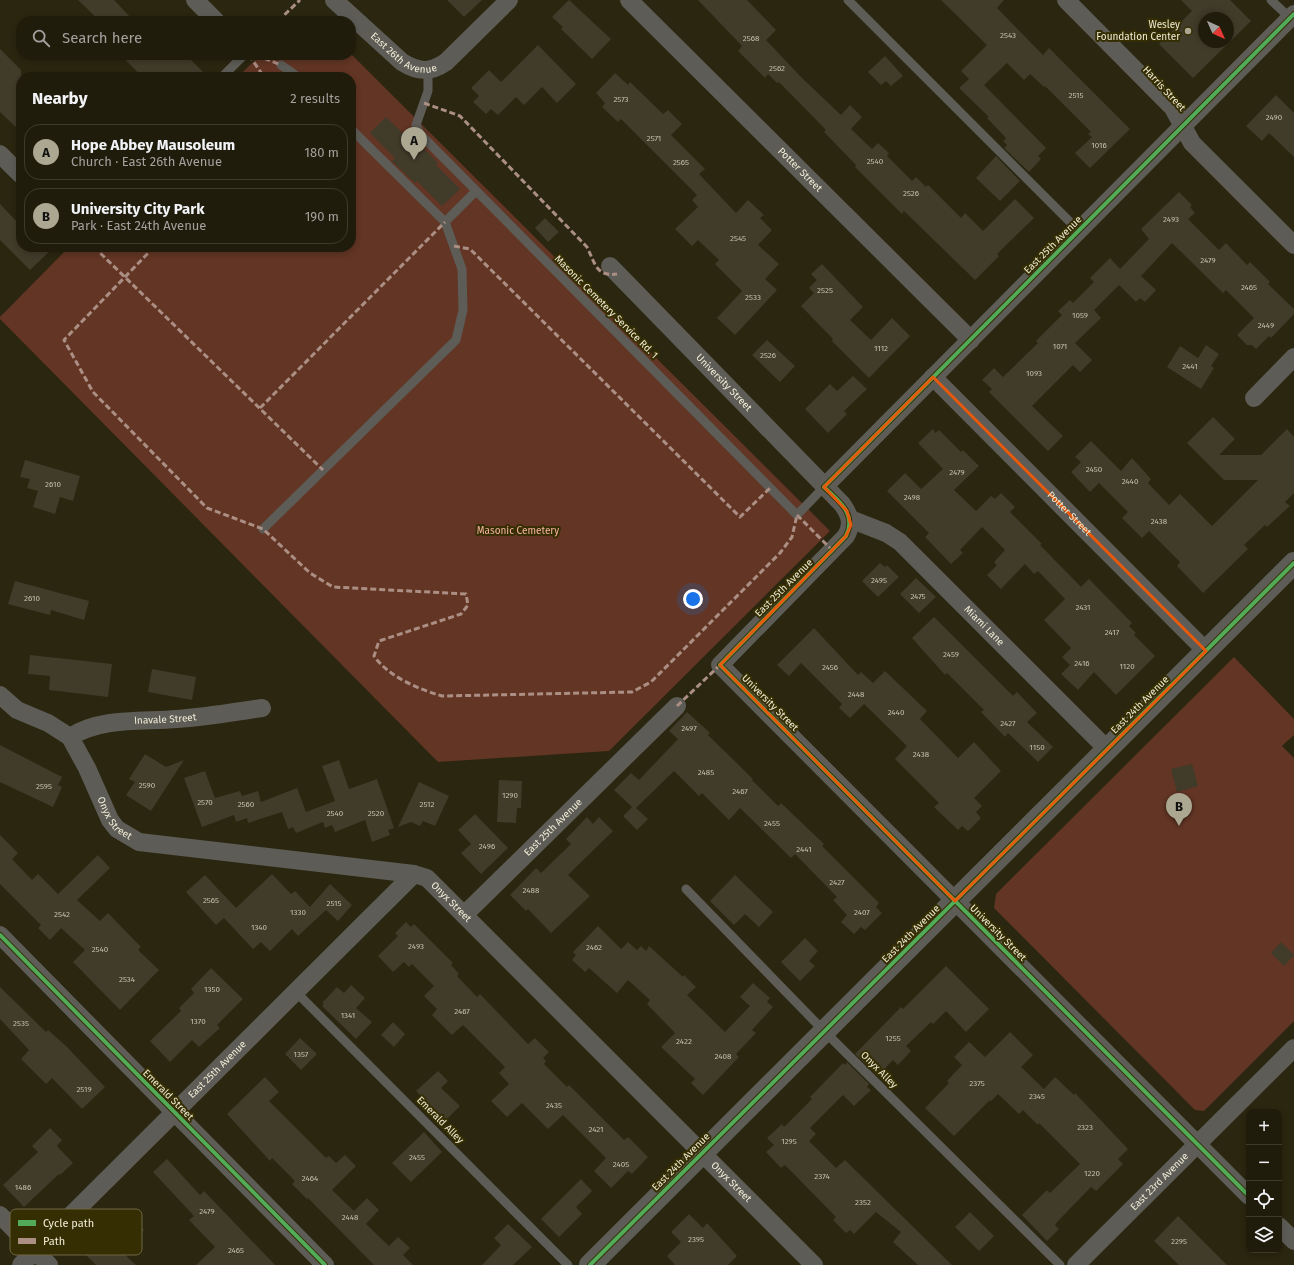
<!DOCTYPE html>
<meta charset="utf-8">
<style>
:root{--surface:#201c0b;--page:#282514;--text:#f1f3f6;--muted:#a2a19d;--line:#3d3a2c;--accent:#aba791}
body{margin:0;font-family:"Fira Sans",sans-serif;background:var(--page);color:var(--text)}
.controls{position:absolute;right:12px;bottom:12px;display:grid;overflow:hidden;border-radius:8px;box-shadow:0 2px 6px #0003}
.controls button{width:36px;height:36px;display:grid;place-items:center;padding:0;border:0;border-bottom:1px solid var(--line);background:var(--surface);color:var(--text);font:20px sans-serif}
.compass{position:absolute;left:1198px;top:12px;width:36px;height:36px;border-radius:50%;background:var(--surface);box-shadow:0 2px 6px #0003;rotate:135deg}
.you{position:absolute;left:693px;top:599px;width:14px;height:14px;margin:-10px;border:3px solid #fff;border-radius:50%;background:#1a73e8;box-shadow:0 0 0 6px #1a73e833}
.badge{display:grid;place-items:center;width:26px;height:26px;border-radius:50%;background:var(--accent);color:#111;font-size:13px;font-weight:700}
.pin{position:absolute;translate:-50% -33px;filter:drop-shadow(0 1px 2px #0008)}
.pin::after{content:'';position:absolute;top:21px;width:14px;height:12px;background:inherit;clip-path:polygon(0 0,100% 0,50% 100%)}
.list{margin:0;padding:0;list-style:none}
h2{display:flex;justify-content:space-between;align-items:center;height:52px;margin:0;padding:0 16px;font-size:17px}
h2 small{font-size:13px;font-weight:400;color:var(--muted)}
.list li{display:grid;grid-template-columns:26px 1fr auto;gap:12px;align-items:center;box-sizing:border-box;height:56px;margin:0 8px 8px;padding:0 8px;border:1px solid var(--line);border-radius:16px}
.list b{display:block;font-size:15px;white-space:nowrap}
.list p{margin:0;font-size:13px;white-space:nowrap;color:var(--muted)}
.list em{font-size:13px;font-style:normal;color:var(--muted)}
.icon{flex:none;width:22px;height:22px;fill:none;stroke:currentColor;stroke-width:2;stroke-linecap:round;stroke-linejoin:round}
.map{position:relative;flex:none;width:1294px;height:1265px;overflow:hidden}
.search{position:absolute;background:var(--surface);box-shadow:0 2px 6px #0003;left:16px;top:16px;width:340px;height:44px;display:flex;align-items:center;gap:10px;box-sizing:border-box;padding:0 14px;border-radius:16px;color:var(--muted);font-size:15px}
.panel{position:absolute;background:var(--surface);box-shadow:0 2px 6px #0003;left:16px;top:72px;width:340px;height:180px;border-radius:16px}
.map>svg:first-child{display:block}
.green{fill:#623524}
.building{fill:#413b2a;fill-rule:evenodd}
.lines{fill:none;stroke-linecap:round;stroke-linejoin:round}
.service{stroke:#5d5c56;stroke-width:9}
.minor{stroke:#5d5c56;stroke-width:18}
.tertiary{stroke:#5d5c56;stroke-width:22}
.quiet{stroke:#ac8f84;stroke-width:3;stroke-dasharray:6 3;stroke-linecap:butt}
.cycleway-casing{stroke:#362e03;stroke-width:6}
.cycleway{stroke:#51ab58;stroke-width:4}
.marked{fill:none;stroke:#e8590c;stroke-width:3;stroke-linejoin:round}
.poi-dot{fill:#aba791;stroke:#362e03;stroke-width:1.5}
.labels{text-anchor:middle;dominant-baseline:central;stroke-width:4;stroke-linejoin:round;paint-order:stroke}
.number-label{font-size:8px;fill:#c5c0ac}
.poi-label{font-size:10px;fill:#f1edd7;stroke:#362e03;text-anchor:end}
.street-label{font-size:10px;fill:#f1edd7;stroke:#362e03}
.park-label{font-size:10px;fill:#f6b5a2;stroke:#362e03}
.key{fill:#362e03;stroke:#6e6743;stroke-width:1}
.key-label{font-size:11px;fill:#f1edd7}
</style>
<div class="map">
<svg width="1294" height="1265" viewBox="0 0 1294 1265">
<rect width="100%" height="100%" fill="#2a260f"/>
<path class="green" d="M351,54L830,531L609,751L438,762L0,319V317L69,247H351V77H238L260,55Z
M1234,657L1294,719V735L1282,746L1294,758V1021L1204,1111L1195,1110L994,908L996,894Z"/>
<path class="building" d="M78,0H114L134,21H100Z
M447,0H482L464,17Z
M569,0L611,39L592,59L561,29L563,27L552,17Z
M698,0H747L776,30L766,40L802,78L841,115L850,105L862,117L851,129L872,149L878,143L889,153L887,156L912,181L916,177L926,187L928,185L961,218L965,213L983,231L1015,199L1034,218L997,254L999,256L975,280L904,211L902,214L855,167L856,165L824,132L826,130L779,82L777,83L768,74L765,78L738,51L742,46Z
M941,0H1004L997,8L1043,55L1049,48L1130,129L1090,168L1075,153L1092,137L1088,134L1091,132L1045,86L1044,87L1030,74L1024,80L1007,63L984,85L1046,148L1038,156L1041,159L1029,172L1004,148L1007,145L1003,141L1006,138L987,118L989,117L959,88L969,79L961,71L987,45Z
M1181,0H1230L1251,21L1193,78L1159,44L1192,11ZM1204,18H1228V42H1204Z
M538,45L576,84L557,103L542,87L524,105L516,97L498,115L491,109L486,114L473,102L479,96L471,88L489,70L501,82Z
M0,49L21,70V132L0,112Z
M121,55H186L208,77H142Z
M885,56L903,76L891,86L886,81L881,85L868,72Z
M615,73L628,85L630,82L663,114L668,110L682,124L671,135L705,169L699,174L736,213L748,200L764,215L760,218L772,230L758,245L779,264L765,279L777,290L735,335L717,318L742,291L715,264L719,260L698,240L692,246L675,229L698,207L692,200L697,195L621,119L618,122L602,107L605,103L596,93Z
M1276,95L1294,113V157L1269,133L1262,141L1246,126Z
M386,117L410,140L413,137L438,163L436,165L460,189L442,206L417,181L415,183L392,161L395,158L370,133Z
M996,156L1020,181L1000,201L976,178Z
M1179,192L1192,205L1190,207L1195,213L1188,219L1219,250L1226,243L1247,265L1250,262L1270,282L1268,284L1294,309V314L1271,338L1269,336L1256,349L1252,345H1247L1237,335L1254,318L1226,290L1223,293L1172,243L1141,276L1156,290L1145,302L1140,298L1136,302L1119,285L1094,310L1101,318L1075,343L1092,360L1080,372L1073,365L1032,406L1063,436L1048,451L989,392L992,389L982,380L994,368L1003,377L1038,343L1036,341L1062,315L1058,311L1070,300L1073,303L1094,282L1090,278L1110,258L1120,269L1149,239L1141,229Z
M0,204L21,226V247H54L30,270L0,240Z
M545,218L559,232L548,242L535,228Z
M822,264L863,307L850,320L871,340L892,318L910,336L869,378L832,341L833,339L801,306L814,293L809,288L817,280L811,274Z
M767,340L795,366L780,382L752,355Z
M1206,345L1219,354L1211,366L1214,368L1201,389L1167,367L1180,346L1198,358Z
M853,376L867,389L844,411L847,414L828,433L805,409L830,384L837,391Z
M1213,417L1235,439L1219,455H1261L1287,429L1294,437V493L1285,502L1290,506L1267,527L1265,525L1244,545L1248,549L1203,593L1177,566L1180,562L1149,531L1142,538L1122,518L1128,512L1099,483L1090,492L1071,472L1081,462L1075,457L1091,441L1121,471L1132,458L1151,479L1148,483L1169,505L1180,494L1212,526L1258,480H1224L1187,443Z
M933,429L935,433L939,430L961,452L963,450L979,466L954,490L976,511L991,496L995,499L1001,493L1015,507L1010,512L1042,544L1040,545L1081,587L1089,579L1132,623L1129,626L1136,633L1134,635L1155,656L1116,695L1094,672L1078,690L1061,674L1070,665L1062,657L1071,648L1044,620L1065,599L1038,571L1034,574L1025,564L1001,589L987,575L997,565L994,562L1005,550L982,527L960,550L963,553L951,564L925,537L929,533L887,491L905,473L921,489L943,469L918,443Z
M25,460L80,476L73,501L60,497L55,514L33,507L38,491L27,488L30,479L20,477Z
M880,563L885,567L887,565L899,577L878,597L862,581Z
M916,578L936,597L919,613L900,594Z
M15,581L89,601L84,620L51,610L50,615L8,604Z
M934,617L1013,696L1017,692L1037,713L1027,722L1053,747L1038,762L1008,733L1005,737L981,712L984,710L947,673L945,675L912,638Z
M814,628L858,675L861,672L873,683L885,671L927,711L920,719L958,758L974,742L1001,771L974,798L982,806L976,812L981,818L968,831L962,826L958,830L934,807L939,803L895,759L907,746L864,704L850,718L839,708L842,704L801,663L789,676L777,665Z
M30,655L112,664L108,697L49,690L50,676L28,674Z
M152,669L196,677L192,700L148,692Z
M687,712L710,733L708,735L753,779L752,780L778,806L781,803L824,844L822,846L879,903L876,907L882,913L865,930L861,927L854,934L841,922L847,915L833,900L837,897L795,854L791,858L740,808L729,820L702,793L699,796L674,771L636,808L648,819L637,830L623,816L632,807L614,790L631,773L639,780L678,739L669,731Z
M0,745L62,777L58,785L62,787L53,807L0,782Z
M145,754L166,767L184,760L151,811L126,795L135,782L129,779Z
M339,760L349,789L377,779L394,828L388,830L390,835L372,842L365,820L335,832L332,825L325,828L323,822L296,833L293,827L288,829L282,812L248,823L247,818L236,822L234,815L202,827L184,778L205,771L215,798L240,791L242,796L258,791L261,802L297,788L306,812L335,801L322,766Z
M1192,764L1198,786L1177,792L1171,769Z
M499,780L522,781L521,808H517L516,823L497,822Z
M419,782L449,796L435,826L423,821L420,826L411,822L398,827Z
M475,814L508,848L481,874L461,853L471,844L458,830Z
M587,817L593,824L599,817L613,831L568,875L590,896L551,933L528,909L526,911L510,895L536,868L541,873L571,844L566,839Z
M0,835L18,853L12,859L32,880L38,874L58,894L98,855L110,868L77,900L100,921L108,913L141,947L138,950L159,970L120,1010L73,962L85,950L61,928L50,940L38,928L41,925L0,884Z
M272,874L291,894L295,891L310,907L330,884L352,905L338,921L326,910L298,936L292,929L270,951L261,942L253,949L224,918L216,925L186,892L205,875L236,908Z
M735,875L773,912L759,927L745,914L734,925L710,901Z
M406,922L411,927L414,924L453,963L451,965L459,974L457,976L477,997L480,994L528,1044L535,1038L549,1052L543,1058L546,1061L544,1064L567,1087L569,1085L624,1140L628,1137L648,1157L632,1174L628,1171L611,1188L594,1171L606,1158L563,1115L548,1129L522,1103L507,1117L491,1101L509,1084L499,1073L505,1067L463,1025L452,1035L432,1015L437,1009L424,996L434,986L412,964L409,967L404,962L393,972L378,956L398,936L395,933Z
M598,926L621,949L628,942L637,950L641,946L646,951L649,946L683,977L684,975L696,987L687,995L725,1032L750,1006L740,997L753,983L770,998L767,1002L773,1007L752,1030L756,1033L736,1054L739,1057L703,1095L691,1083L695,1079L661,1047L675,1033L647,1004L650,1000L628,980L617,993L589,968L585,972L572,960L576,955L573,952Z
M805,938L818,951L809,961L815,966L800,981L781,962Z
M1281,942L1294,955L1284,966L1271,953Z
M946,966L989,1009L966,1032L946,1011L933,1024L931,1022L906,1046L911,1051L898,1065L893,1060L878,1076L855,1054L901,1007L903,1009Z
M211,968L243,999L217,1025L220,1028L199,1047L192,1040L170,1062L150,1041L181,1011L179,1008L194,993L191,989Z
M351,985L365,998L356,1008L372,1022L356,1039L322,1006L324,1004L322,1003L337,987L344,993Z
M0,987L46,1032L48,1030L67,1047L105,1087L82,1109L52,1078L46,1084L21,1059L29,1050L0,1019Z
M393,1022L405,1034L394,1047L381,1035Z
M1010,1032L1033,1055L1021,1067L1044,1089L1055,1077L1074,1095L1075,1093L1128,1149L1118,1159L1123,1164L1096,1191L1091,1187L1058,1221L1055,1225L1059,1229L1047,1241L1022,1215L1047,1190L1050,1193L1080,1164L1039,1123L1038,1125L1023,1110L1019,1114L998,1094L991,1101L990,1100L954,1136L925,1108L949,1083L947,1081L962,1065L954,1057L969,1042L985,1057Z
M300,1038L317,1054L301,1070L285,1054Z
M847,1062L869,1084L867,1087L871,1090L854,1106L843,1095L810,1128L816,1134L809,1141L836,1168L845,1160L952,1265H918L893,1242L901,1232L876,1212L854,1234L850,1230L846,1233L833,1220L836,1217L785,1165L781,1168L766,1152L774,1145L767,1138L782,1124L784,1127L812,1099L810,1097L843,1063L845,1065Z
M438,1071L448,1081L441,1088L460,1106L442,1124L429,1112L433,1108L416,1091Z
M265,1077L279,1092L269,1101L326,1158L329,1156L336,1163L345,1155L356,1166L332,1190L354,1211L367,1198L379,1210L366,1224L389,1246L398,1237L410,1248L403,1255L413,1265H374L308,1198L307,1199L292,1184L295,1181L272,1158L270,1161L227,1114Z
M50,1128L62,1140L57,1146L73,1163L60,1175L59,1174L24,1207L3,1185L38,1152L32,1146Z
M424,1132L442,1152L411,1182L392,1163Z
M167,1159L200,1195L204,1191L275,1265H196L215,1247L189,1220L194,1216L153,1172Z
M581,1179L592,1191L576,1207L582,1214L559,1237L541,1219Z
M124,1210L144,1230L122,1252L136,1265H96L84,1253L112,1226L110,1223Z
M970,1212L994,1236L979,1251L955,1227Z
M689,1214L703,1228L707,1223L737,1256L728,1265H675L667,1256L681,1242L671,1232Z
M1178,1216L1227,1265H1179L1154,1241Z
M508,1224L532,1247L513,1265H482L501,1245L494,1238Z"/>
<g class="lines">
<path class="service" d="M848,0L1079,231
M1271,0L1290,18
M281,65L298,77
M428,71V91L416,125L420,134L797,515L824,487
M222,77L244,55
M351,129L445,222L476,191
M263,529L456,340L463,310L462,269L445,222
M686,889L824,1031L1060,1265
M295,991L568,1265"/>
<g class="minor">
<path d="M195,0L216,21"/>
<path id="s1" d="M334,0L402,62C418,72 430,73 446,62L509,0"/>
<path id="s2" d="M629,0L971,340"/>
<path d="M1066,0L1173,108L1192,143L1294,245"/>
<path d="M0,154L21,175"/>
<path id="s3" d="M610,266L842,504C850,515 853,524 846,536L720,665L1249,1196"/>
<path id="s4" d="M933,377L1206,651"/>
<path d="M1254,398L1294,357"/>
<path d="M824,487L1294,14"/>
<path id="s5" d="M850,519L886,533L900,542L1107,749"/>
<path id="s6" d="M0,695L17,710L48,723L70,737L87,768L110,820L117,829L139,842L414,874L427,878L814,1265"/>
<path id="s7" d="M70,737C101,717 142,722 177,719C206,717 234,712 262,708"/>
<path id="s8" d="M464,915L677,706"/>
<path d="M0,935L325,1265"/>
<path d="M0,1215L49,1265"/>
<path d="M1279,1226L1294,1241"/>
<path id="s9" d="M21,1265L414,874"/>
<path id="s10" d="M1076,1265L1294,1048"/>
</g>
<path class="tertiary" d="M590,1265L1294,563"/>
<path class="quiet" d="M278,21L300,0
M249,55L264,77
M256,55L281,65
M424,103L460,116L587,247C595,263 596,277 617,274
M454,246L470,249L740,517L770,488
M94,247L323,470
M154,247L64,340L93,392L207,508L263,529L310,573L333,587L466,594L468,605L461,614L379,641L374,656C389,677 418,689 442,696L632,692L651,682L780,553L792,537L797,515
M260,408L445,222
M797,515L833,551
M677,706L720,665"/>
<defs>
<path id="cycleway" d="M0,935L325,1265
M1249,1196L720,665L846,536C857,514 839,501 824,487L1294,14
M590,1265L1294,563"/>
</defs>
<use href="#cycleway" class="cycleway-casing"/>
<use href="#cycleway" class="cycleway"/>
</g>
<path class="marked" d="M933,377L1206,651L955,901L720,665L846,536L851,525L847,511L824,487Z"/>
<circle class="poi-dot" cx="1188" cy="31" r="4"/>
<g class="labels">
<g class="number-label">
<text x="1008" y="35">2543</text>
<text x="751" y="38">2568</text>
<text x="777" y="68">2562</text>
<text x="1076" y="95">2515</text>
<text x="621" y="99">2573</text>
<text x="1274" y="117">2490</text>
<text x="654" y="138">2571</text>
<text x="1099" y="145">1016</text>
<text x="875" y="161">2540</text>
<text x="681" y="162">2565</text>
<text x="911" y="193">2526</text>
<text x="1171" y="219">2493</text>
<text x="738" y="238">2545</text>
<text x="1208" y="260">2479</text>
<text x="1249" y="287">2465</text>
<text x="825" y="290">2525</text>
<text x="753" y="297">2533</text>
<text x="1080" y="315">1059</text>
<text x="1266" y="325">2449</text>
<text x="1060" y="346">1071</text>
<text x="881" y="348">1112</text>
<text x="768" y="355">2526</text>
<text x="1190" y="366">2441</text>
<text x="1034" y="373">1093</text>
<text x="1094" y="469">2450</text>
<text x="957" y="472">2479</text>
<text x="1130" y="481">2440</text>
<text x="53" y="484">2610</text>
<text x="912" y="497">2498</text>
<text x="1159" y="521">2438</text>
<text x="879" y="580">2495</text>
<text x="918" y="596">2475</text>
<text x="32" y="598">2610</text>
<text x="1083" y="607">2431</text>
<text x="1112" y="632">2417</text>
<text x="951" y="654">2459</text>
<text x="1082" y="663">2416</text>
<text x="1127" y="666">1120</text>
<text x="830" y="667">2456</text>
<text x="856" y="694">2448</text>
<text x="896" y="712">2440</text>
<text x="1008" y="723">2427</text>
<text x="689" y="728">2497</text>
<text x="1037" y="747">1150</text>
<text x="921" y="754">2438</text>
<text x="706" y="772">2485</text>
<text x="147" y="785">2590</text>
<text x="44" y="786">2595</text>
<text x="740" y="791">2467</text>
<text x="510" y="795">1290</text>
<text x="205" y="802">2570</text>
<text x="246" y="804">2560</text>
<text x="427" y="804">2512</text>
<text x="335" y="813">2540</text>
<text x="376" y="813">2520</text>
<text x="772" y="823">2455</text>
<text x="487" y="846">2496</text>
<text x="804" y="849">2441</text>
<text x="837" y="882">2427</text>
<text x="531" y="890">2488</text>
<text x="211" y="900">2565</text>
<text x="334" y="903">2515</text>
<text x="298" y="912">1330</text>
<text x="862" y="912">2407</text>
<text x="62" y="914">2542</text>
<text x="259" y="927">1340</text>
<text x="416" y="946">2493</text>
<text x="594" y="947">2462</text>
<text x="100" y="949">2540</text>
<text x="127" y="979">2534</text>
<text x="212" y="989">1350</text>
<text x="462" y="1011">2467</text>
<text x="348" y="1015">1341</text>
<text x="198" y="1021">1370</text>
<text x="21" y="1023">2535</text>
<text x="893" y="1038">1255</text>
<text x="684" y="1041">2422</text>
<text x="301" y="1054">1357</text>
<text x="723" y="1056">2408</text>
<text x="977" y="1083">2375</text>
<text x="84" y="1089">2519</text>
<text x="1037" y="1096">2345</text>
<text x="554" y="1105">2435</text>
<text x="1085" y="1127">2323</text>
<text x="596" y="1129">2421</text>
<text x="789" y="1141">1295</text>
<text x="417" y="1157">2455</text>
<text x="621" y="1164">2405</text>
<text x="1092" y="1173">1220</text>
<text x="822" y="1176">2374</text>
<text x="310" y="1178">2464</text>
<text x="23" y="1187">1486</text>
<text x="863" y="1202">2352</text>
<text x="207" y="1211">2479</text>
<text x="350" y="1217">2448</text>
<text x="696" y="1239">2395</text>
<text x="1179" y="1241">2295</text>
<text x="236" y="1250">2465</text>
</g>
<g class="poi-label">
<text x="1180" y="25">Wesley<tspan x="1180" dy="12">Foundation Center</tspan></text>
</g>
<g class="street-label">
<text stroke="none"><textPath href="#s1" startOffset="90">East 26th Avenue</textPath></text>
<text transform="translate(1164 89) rotate(47)">Harris Street</text>
<text stroke="none"><textPath href="#s2" startOffset="241">Potter Street</textPath></text>
<text transform="translate(1053 245) rotate(-45)">East 25th Avenue</text>
<text transform="translate(606 307) rotate(45)">Masonic Cemetery Service Rd. 1</text>
<text stroke="none"><textPath href="#s3" startOffset="163">University Street</textPath></text>
<text stroke="none"><textPath href="#s4" startOffset="193">Potter Street</textPath></text>
<text transform="translate(784 588) rotate(-45)">East 25th Avenue</text>
<text stroke="none"><textPath href="#s5" startOffset="174">Miami Lane</textPath></text>
<text transform="translate(770 703) rotate(45)">University Street</text>
<text transform="translate(1140 705) rotate(-45)">East 24th Avenue</text>
<text stroke="none"><textPath href="#s7" startOffset="98">Inavale Street</textPath></text>
<text stroke="none"><textPath href="#s6" startOffset="176">Onyx Street</textPath></text>
<text stroke="none"><textPath href="#s8" startOffset="125">East 25th Avenue</textPath></text>
<text stroke="none"><textPath href="#s6" startOffset="536">Onyx Street</textPath></text>
<text transform="translate(998 933) rotate(45)">University Street</text>
<text transform="translate(911 934) rotate(-45)">East 24th Avenue</text>
<text stroke="none"><textPath href="#s9" startOffset="277">East 25th Avenue</textPath></text>
<text transform="translate(879 1070) rotate(45)">Onyx Alley</text>
<text transform="translate(168 1095) rotate(45)">Emerald Street</text>
<text transform="translate(440 1120) rotate(45)">Emerald Alley</text>
<text transform="translate(681 1162) rotate(-45)">East 24th Avenue</text>
<text stroke="none"><textPath href="#s6" startOffset="932">Onyx Street</textPath></text>
<text stroke="none"><textPath href="#s10" startOffset="118">East 23rd Avenue</textPath></text>
</g>
<g class="park-label">
<text x="518" y="531">Masonic Cemetery</text>
</g>
</g>
<rect x="10" y="1209" width="132" height="46" rx="6" class="key"/>
<rect x="18" y="1220" width="18" height="6" fill="#51ab58"/>
<rect x="18" y="1238" width="18" height="6" fill="#ac8f84"/>
<g class="key-label">
<text x="43" y="1227">Cycle path</text>
<text x="43" y="1245">Path</text>
</g>
</svg>
<div class="controls">
<button>+</button>
<button>−</button>
<button><svg class="icon" aria-label="locate" viewBox="0 0 24 24"><circle cx="12" cy="12" r="6"/><path d="M12 2v4M12 18v4M2 12h4M18 12h4"/></svg></button>
<button><svg class="icon" aria-label="layers" viewBox="0 0 24 24"><path d="M12 4l9 5-9 5-9-5zM3 14l9 5 9-5"/></svg></button>
</div>
<svg class="compass" viewBox="-18 -18 36 36"><path d="M0-13l5 13h-10z" fill="#e53935"/><path d="M0 13l5-13h-10z" fill="#a2a19d"/></svg>
<div class="you"></div>
<div class="pin badge" style="left:414px;top:160px">A</div>
<div class="pin badge" style="left:1179px;top:826px">B</div>
<div class="search"><svg class="icon" aria-label="search" viewBox="0 0 24 24"><circle cx="10" cy="10" r="6"/><path d="M15 15l6 6"/></svg>Search here</div>
<section class="panel">
<h2>Nearby<small>2 results</small></h2>
<ul class="list">
<li><span class="badge">A</span><div><b>Hope Abbey Mausoleum</b><p>Church · East 26th Avenue</p></div><em>180 m</em></li>
<li><span class="badge">B</span><div><b>University City Park</b><p>Park · East 24th Avenue</p></div><em>190 m</em></li>
</ul>
</section>
</div>
